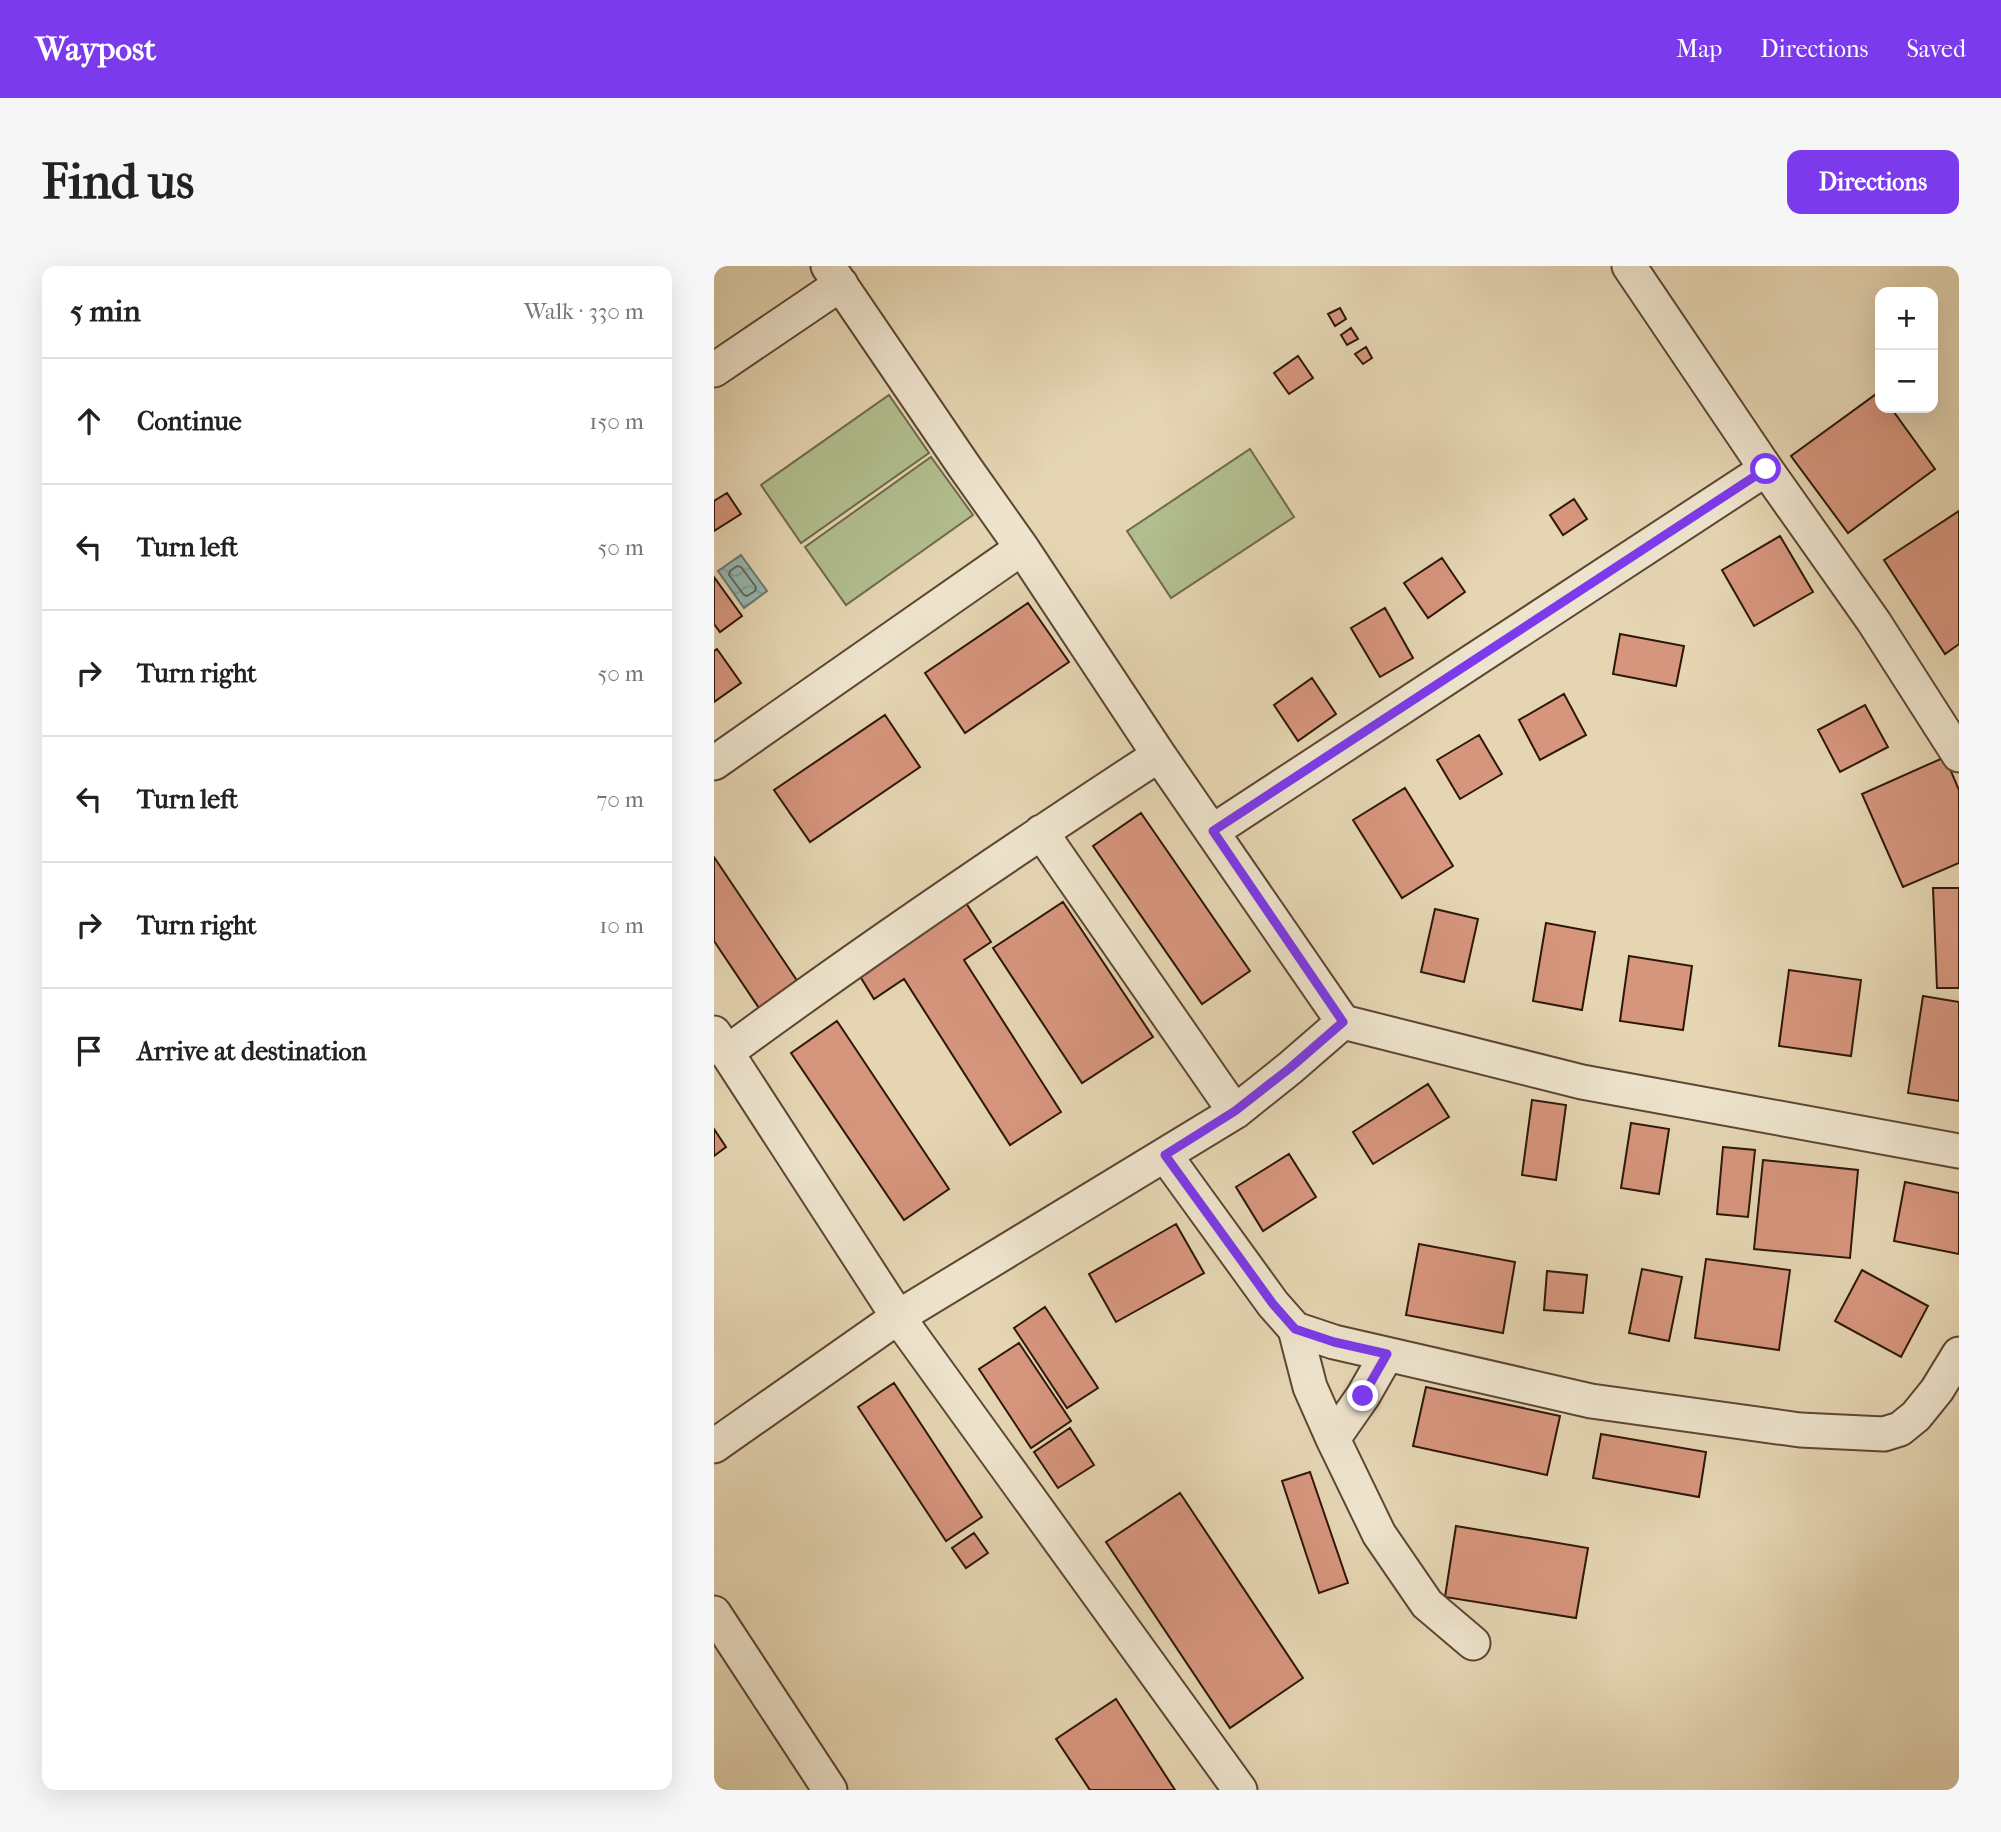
<!DOCTYPE html>
<meta charset="utf-8">
<style>
:root{--surface:#fff;--page:#f6f6f6;--text:#222;--muted:#767676;--line:#e0e0e0;--accent:#7c3aed}
body{margin:0;font-family:"IM FELL French Canon",serif;background:var(--page);color:var(--text)}
.controls{position:absolute;right:21px;top:21px;display:grid;overflow:hidden;border-radius:14px;box-shadow:0 7px 28px #0002}
.controls button{width:63px;height:63px;display:grid;place-items:center;padding:0;border:0;border-bottom:2px solid var(--line);background:var(--surface);color:var(--text);font:35px sans-serif}
.stop{position:absolute;width:21px;height:21px;margin:-16px;border:5px solid #7c3aed;border-radius:50%;background:#fff}
.stop.end{background:#7c3aed;border-color:#fff;box-shadow:0 2px 7px #0008}
.list{margin:0;padding:0;list-style:none}
h2{display:flex;justify-content:space-between;align-items:center;height:91px;margin:0;padding:0 28px;font-size:30px}
h2 small{font-size:23px;font-weight:400;color:var(--muted)}
.list li{display:grid;grid-template-columns:46px 1fr auto;gap:21px;align-items:center;box-sizing:border-box;height:126px;padding:0 28px;border-top:2px solid var(--line)}
.list b{display:block;font-size:26px;white-space:nowrap}
.list em{font-size:23px;font-style:normal;color:var(--muted)}
.icon{flex:none;width:38px;height:38px;fill:none;stroke:currentColor;stroke-width:2;stroke-linecap:round;stroke-linejoin:round}
.map{position:relative;flex:none;width:1245px;height:1524px;overflow:hidden;border-radius:14px}
header{display:flex;align-items:center;gap:42px;box-sizing:border-box;height:98px;padding:0 35px;background:var(--accent);color:#fff}
header strong{font-size:33px}
nav{display:flex;gap:38px;margin-inline-start:auto;font-size:24px}
.intro{display:flex;align-items:center;justify-content:space-between;box-sizing:border-box;height:168px;padding:0 42px}
h1{margin:0;font-size:49px}
.button{padding:18px 32px;border-radius:14px;background:var(--accent);color:#fff;font-size:24px;font-weight:700}
main{display:flex;gap:42px;padding:0 42px}
aside{flex:1;background:var(--surface);border-radius:14px;box-shadow:0 7px 28px #0002}
.map>svg:first-child{display:block}
.park{fill:#b2be8e;stroke:#706a4c;stroke-width:2}
.water{fill:url(#water-waves);stroke:#6c786e;stroke-width:2}
.lines{fill:none;stroke-linecap:round;stroke-linejoin:round}
.shore{stroke:#62685e;stroke-width:2}
.building{fill:#d6957d;stroke:#2e1709;stroke-width:2}
.minor-casing{stroke:#5c4633;stroke-width:37}
.minor{stroke:#eee4cd;stroke-width:33}
.route{stroke:#7c3aed;stroke-width:9}
</style>
<header>
<strong>Waypost</strong>
<nav><a>Map</a><a>Directions</a><a>Saved</a></nav>
</header>
<div class="intro"><h1>Find us</h1><a class="button">Directions</a></div>
<main>
<aside>
<h2>5 min<small>Walk · 330 m</small></h2>
<ul class="list">
<li><svg class="icon" aria-label="ahead" viewBox="0 0 24 24"><path d="M12 20V5M6 11l6-6 6 6"/></svg><div><b>Continue</b></div><em>150 m</em></li>
<li><svg class="icon" aria-label="left" viewBox="0 0 24 24"><path d="M17 20v-9H6M10 6l-5 5 5 5"/></svg><div><b>Turn left</b></div><em>50 m</em></li>
<li><svg class="icon" aria-label="right" viewBox="0 0 24 24"><path d="M7 20v-9h11M14 6l5 5-5 5"/></svg><div><b>Turn right</b></div><em>50 m</em></li>
<li><svg class="icon" aria-label="left" viewBox="0 0 24 24"><path d="M17 20v-9H6M10 6l-5 5 5 5"/></svg><div><b>Turn left</b></div><em>70 m</em></li>
<li><svg class="icon" aria-label="right" viewBox="0 0 24 24"><path d="M7 20v-9h11M14 6l5 5-5 5"/></svg><div><b>Turn right</b></div><em>10 m</em></li>
<li><svg class="icon" aria-label="arrive" viewBox="0 0 24 24"><path d="M6 21V4h12l-3 4 3 4H6"/></svg><div><b>Arrive at destination</b></div></li>
</ul>
</aside>
<div class="map">
<svg width="1245" height="1524" viewBox="0 0 1245 1524">
<defs>
<pattern id="water-waves" width="16" height="10" patternUnits="userSpaceOnUse" patternTransform="scale(1.75)"><rect width="16" height="10" fill="#96b8b2"/><path d="M0 5q4-4 8 0t8 0" fill="none" stroke="#829d98"/></pattern>
</defs>
<rect width="100%" height="100%" fill="#e5d5b2"/>
<filter id="stains"><feTurbulence type="fractalNoise" baseFrequency=".00286" numOctaves="4"/><feColorMatrix values="0 0 0 0 .2 0 0 0 0 .09 0 0 0 0 .02 0 0 0 .5 -.17"/></filter>
<radialGradient id="worn" r=".72"><stop offset=".6" stop-color="#630" stop-opacity="0"/><stop offset="1" stop-color="#630" stop-opacity=".3"/></radialGradient>
<path class="park" d="M175,129L215,187L87,277L47,219Z
M536,183L580,251L457,332L413,265Z
M217,191L259,249L132,339L91,281Z"/>
<path class="water" d="M27,289L53,325L30,342L4,305Z"/>
<g class="lines">
<path class="shore" d="M23,300L27,301L42,321L41,325L33,330L30,329L15,309L16,305Z"/>
</g>
<path class="building" d="M626,42L632,53L621,60L614,48Z
M637,62L644,73L633,79L627,69Z
M652,81L658,92L649,98L641,88Z
M584,90L599,112L575,128L560,107Z
M1165,126L1166,142H1177L1221,203L1134,267L1077,190Z
M13,227L27,248L0,265V235Z
M860,233L873,253L849,269L836,249Z
M1245,245V378L1231,388L1170,294Z
M1066,270L1099,326L1040,360L1008,304Z
M728,292L751,326L714,352L690,317Z
M0,311L28,350L6,366L0,358Z
M314,337L355,396L251,467L211,407Z
M671,342L699,392L666,411L637,362Z
M906,368L970,380L962,420L899,408Z
M3,383L27,417L0,436V385Z
M598,412L622,448L584,475L560,439Z
M850,428L872,469L826,494L805,454Z
M1151,439L1174,481L1126,506L1104,464Z
M171,449L206,501L96,576L60,524Z
M765,469L788,508L746,533L723,494Z
M1231,491L1245,524V597L1189,621L1148,528Z
M691,522L739,600L688,632L639,554Z
M427,547L536,705L488,738L379,580Z
M0,591L88,722L49,748L0,675Z
M1219,622H1245V722H1223Z
M349,636L439,771L368,817L279,682Z
M252,637L277,676L250,694L347,846L296,879L190,713L160,733L144,707Z
M721,643L764,653L750,716L707,706Z
M832,657L881,666L868,744L819,735Z
M915,690L978,700L969,764L906,755Z
M1075,704L1147,714L1137,790L1065,780Z
M1209,730L1245,736V835L1194,827Z
M123,755L235,923L190,954L77,787Z
M714,818L735,851L659,898L639,866Z
M818,834L852,839L842,914L808,909Z
M917,857L955,863L945,928L907,922Z
M0,863L12,881L0,890Z
M1009,881L1041,884L1034,951L1003,948Z
M575,888L602,931L549,965L522,921Z
M1049,894L1144,904L1136,992L1040,983Z
M1191,916L1245,927V988L1180,975Z
M462,958L490,1007L402,1056L375,1008Z
M705,978L801,996L789,1067L692,1049Z
M992,993L1076,1004L1065,1084L981,1072Z
M928,1003L968,1011L955,1075L915,1067Z
M1148,1004L1214,1040L1187,1091L1121,1055Z
M833,1005L873,1009L869,1047L830,1044Z
M331,1041L384,1122L353,1142L300,1062Z
M305,1077L357,1155L317,1182L265,1103Z
M180,1117L268,1251L232,1275L144,1141Z
M712,1121L846,1150L833,1209L699,1180Z
M356,1162L380,1199L344,1222L320,1186Z
M887,1168L992,1186L985,1231L879,1212Z
M596,1206L634,1317L605,1327L568,1215Z
M466,1227L589,1412L516,1462L392,1276Z
M742,1260L874,1282L862,1352L731,1331Z
M260,1267L274,1287L252,1302L238,1282Z
M402,1433L461,1524H376L342,1473Z"/>
<g class="lines">
<defs>
<path id="minor" d="M114,0L250,200L308,282L445,489L629,756L868,816L1245,885
M915,0L1052,203L1160,356L1245,489
M0,104L127,18
M0,497L308,282
M499,565L1052,203
M327,566L521,846
M0,767L184,1051L526,1524
M12,787C153,683 298,585 445,489
M451,889L559,1038L581,1063L620,1076L877,1135L1086,1164L1170,1168L1186,1163L1202,1150L1223,1124L1245,1088
M581,1063L596,1121L619,1173L665,1268L713,1338L759,1377
M619,1173L649,1130L673,1088
M0,1180L184,1051L521,846L576,802L629,756
M0,1347L116,1524"/>
</defs>
<use href="#minor" class="minor-casing"/>
<use href="#minor" class="minor"/>
</g>
<g class="lines">
<path class="route" d="M649,1130L673,1088L620,1076L581,1063L559,1038L451,889L521,845L576,802L629,756L499,565L1052,203"/>
</g>
<rect width="100%" height="100%" filter="url(#stains)"/>
<rect width="100%" height="100%" fill="url(#worn)"/>
</svg>
<div class="controls">
<button>+</button>
<button>−</button>
</div>
<div class="stop" style="left:1052px;top:203px"></div>
<div class="stop end" style="left:649px;top:1130px"></div>
</div>
</main>
